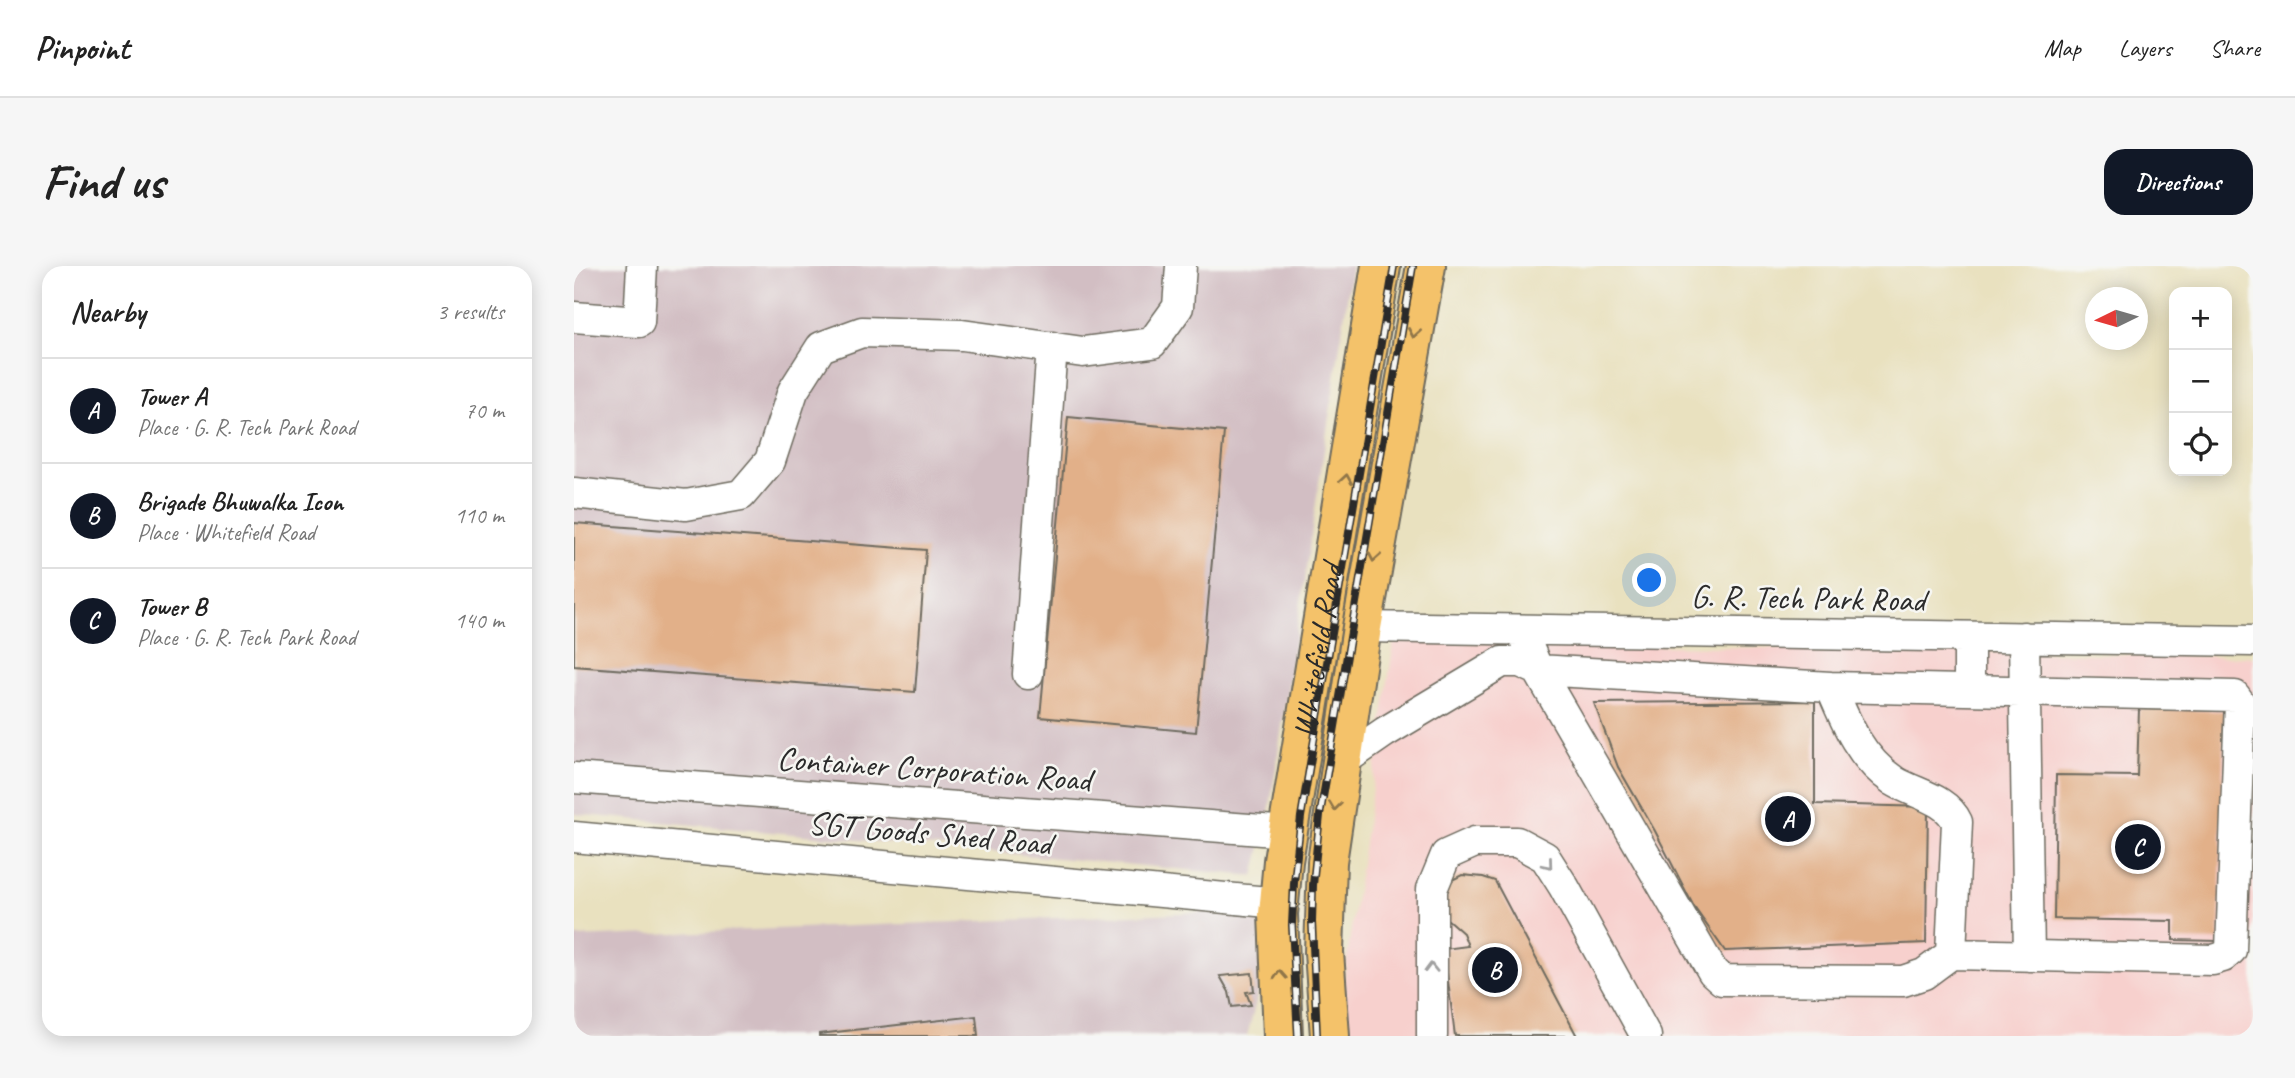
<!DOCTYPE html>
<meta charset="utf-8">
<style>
:root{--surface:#fff;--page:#f6f6f6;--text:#222;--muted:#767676;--line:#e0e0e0;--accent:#111827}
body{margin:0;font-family:Caveat,sans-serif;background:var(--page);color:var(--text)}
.controls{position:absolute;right:21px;top:21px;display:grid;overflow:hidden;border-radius:14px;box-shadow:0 4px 18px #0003}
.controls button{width:63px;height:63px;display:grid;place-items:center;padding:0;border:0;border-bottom:2px solid var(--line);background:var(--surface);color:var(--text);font:35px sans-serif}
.compass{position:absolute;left:1511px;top:21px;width:63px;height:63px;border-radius:50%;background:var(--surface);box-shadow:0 4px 18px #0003;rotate:265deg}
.you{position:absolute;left:1076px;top:315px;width:24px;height:24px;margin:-18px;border:5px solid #fff;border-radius:50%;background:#1a73e8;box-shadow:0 0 0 10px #1a73e833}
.badge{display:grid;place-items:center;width:46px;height:46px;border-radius:50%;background:var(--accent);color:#fff;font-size:23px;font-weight:700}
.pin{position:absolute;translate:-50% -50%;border:4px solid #fff;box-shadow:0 2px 7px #0006}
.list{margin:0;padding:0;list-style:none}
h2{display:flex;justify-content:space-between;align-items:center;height:91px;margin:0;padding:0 28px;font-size:30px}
h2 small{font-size:23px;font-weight:400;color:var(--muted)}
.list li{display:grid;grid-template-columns:46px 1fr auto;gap:21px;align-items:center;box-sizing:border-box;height:105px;padding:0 28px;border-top:2px solid var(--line)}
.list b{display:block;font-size:26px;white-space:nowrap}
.list p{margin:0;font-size:23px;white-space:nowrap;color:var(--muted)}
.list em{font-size:23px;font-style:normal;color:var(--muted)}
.icon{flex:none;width:38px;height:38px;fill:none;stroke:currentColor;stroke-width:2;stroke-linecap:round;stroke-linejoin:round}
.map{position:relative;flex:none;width:1679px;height:770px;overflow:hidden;border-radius:21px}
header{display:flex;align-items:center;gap:42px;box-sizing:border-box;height:98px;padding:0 35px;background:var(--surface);border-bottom:2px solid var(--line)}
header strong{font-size:33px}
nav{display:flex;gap:38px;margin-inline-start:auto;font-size:24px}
.intro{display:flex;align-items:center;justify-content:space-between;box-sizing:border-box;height:168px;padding:0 42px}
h1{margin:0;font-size:49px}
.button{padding:18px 32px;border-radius:21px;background:var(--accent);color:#fff;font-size:24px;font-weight:700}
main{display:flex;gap:42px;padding:0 42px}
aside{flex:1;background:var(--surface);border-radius:21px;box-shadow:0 4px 18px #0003}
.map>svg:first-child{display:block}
.built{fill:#f7d0cd}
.industrial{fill:#d2bec3}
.building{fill:#e2b089}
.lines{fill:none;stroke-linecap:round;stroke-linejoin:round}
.minor-casing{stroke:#6e6b5f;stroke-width:33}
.major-casing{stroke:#6e6b5f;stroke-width:42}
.minor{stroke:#fff;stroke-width:30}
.major{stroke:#f4c26a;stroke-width:38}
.rail-casing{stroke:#2b2b2b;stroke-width:8}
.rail{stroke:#f6f6f2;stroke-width:5;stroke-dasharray:16;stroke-linecap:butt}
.oneway{stroke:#90764a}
.oneway2{stroke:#a0a0a0}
.labels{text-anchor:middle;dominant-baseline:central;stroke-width:5;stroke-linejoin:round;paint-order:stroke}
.street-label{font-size:33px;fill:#2b2b2b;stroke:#f6f6f2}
</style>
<header>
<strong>Pinpoint</strong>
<nav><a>Map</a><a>Layers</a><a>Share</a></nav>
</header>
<div class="intro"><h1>Find us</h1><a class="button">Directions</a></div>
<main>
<aside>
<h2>Nearby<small>3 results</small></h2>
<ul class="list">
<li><span class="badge">A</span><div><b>Tower A</b><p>Place · G. R. Tech Park Road</p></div><em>70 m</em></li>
<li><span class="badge">B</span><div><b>Brigade Bhuwalka Icon</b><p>Place · Whitefield Road</p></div><em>110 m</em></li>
<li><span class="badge">C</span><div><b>Tower B</b><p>Place · G. R. Tech Park Road</p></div><em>140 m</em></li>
</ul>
</aside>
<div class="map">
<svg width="1679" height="770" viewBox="0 0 1679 770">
<rect width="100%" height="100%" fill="#f6f6f2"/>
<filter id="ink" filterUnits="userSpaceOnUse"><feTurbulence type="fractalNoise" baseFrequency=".0143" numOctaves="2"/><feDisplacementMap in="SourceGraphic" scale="14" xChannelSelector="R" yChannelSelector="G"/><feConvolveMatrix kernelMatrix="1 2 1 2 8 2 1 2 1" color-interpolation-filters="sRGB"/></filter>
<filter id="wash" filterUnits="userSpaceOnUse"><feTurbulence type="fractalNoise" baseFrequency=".00686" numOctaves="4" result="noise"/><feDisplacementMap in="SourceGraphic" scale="28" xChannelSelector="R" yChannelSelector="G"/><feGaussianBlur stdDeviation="1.57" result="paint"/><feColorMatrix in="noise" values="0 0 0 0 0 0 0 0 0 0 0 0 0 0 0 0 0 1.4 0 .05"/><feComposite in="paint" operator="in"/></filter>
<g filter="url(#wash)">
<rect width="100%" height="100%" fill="#e9e1bf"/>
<path class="built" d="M820,375L1679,391V770H774L769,719Z"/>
<path class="industrial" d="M0,0H778L694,553L680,610L0,548Z
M686,644L688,712L673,770H0V671Z"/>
<g id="blocks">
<path class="building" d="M494,151L650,166L622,466L466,451Z
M0,257L352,284L341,426L0,400Z
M1241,435V538L1354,541L1352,677L1151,685L1120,641L1081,565L1044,501L1020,437Z
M1565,443L1650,445L1645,675L1599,674V655L1480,653L1482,509L1563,510Z
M888,609L909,611L921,615L1003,770H881L870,683L894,680L889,667L872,652V617Z
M678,707L680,725L672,726L677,739L658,741L655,726L646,710Z
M402,750L404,770H245V768Z"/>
</g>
</g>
<g filter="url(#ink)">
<use href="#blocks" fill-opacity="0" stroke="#6e6b5f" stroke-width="2"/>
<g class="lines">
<defs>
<path id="minor" d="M0,51L65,56L68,0
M0,227L112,239L167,229L196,195L219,125L247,81L288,66L388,69L509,86L578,77L604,41L607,0
M788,361L1679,375
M1450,371L1455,690
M454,408L478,81
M1257,421C1272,457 1286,492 1320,515C1341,528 1372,532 1383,556L1377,688
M1395,424V371
M766,497L811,466L928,396H946L964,404L1257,421L1661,430L1666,437L1657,684L1649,691L1639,694L1377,688L1350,708L1329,715L1148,714L1139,706L964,404L947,364
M0,512L714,566
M0,571L705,637
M858,770V623L872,589L901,576H943L971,591L990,621L1072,770"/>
<g id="major">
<path id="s1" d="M709,770L704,648L709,595L807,0"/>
<path d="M756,770L750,686L753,596L788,361L852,0"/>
</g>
</defs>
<use href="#minor" class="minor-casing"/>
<use href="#major" class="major-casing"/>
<use href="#minor" class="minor"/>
<use href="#major" class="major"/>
<defs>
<path id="rail" d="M724,770L718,659L720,617L727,551L820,0
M743,770L738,656L739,619L746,549L839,0"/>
</defs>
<use href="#rail" class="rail-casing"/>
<use href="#rail" class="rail"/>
</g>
<defs><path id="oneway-chevron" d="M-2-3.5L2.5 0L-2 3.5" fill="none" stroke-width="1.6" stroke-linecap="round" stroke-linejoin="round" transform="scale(1.75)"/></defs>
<g class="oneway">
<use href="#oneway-chevron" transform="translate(840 67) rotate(100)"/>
<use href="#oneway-chevron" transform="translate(772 213) rotate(-81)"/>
<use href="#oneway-chevron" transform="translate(800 291) rotate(100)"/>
<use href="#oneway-chevron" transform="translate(761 540) rotate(97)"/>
<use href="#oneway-chevron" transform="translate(706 709) rotate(-93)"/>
</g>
<g class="oneway2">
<use href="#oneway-chevron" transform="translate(974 598) rotate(50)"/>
<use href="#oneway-chevron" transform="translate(857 702) rotate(-91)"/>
</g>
</g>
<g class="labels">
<g class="street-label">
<text transform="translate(1234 332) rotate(1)">G. R. Tech Park Road</text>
<text stroke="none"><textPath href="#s1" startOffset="388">Whitefield Road</textPath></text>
<text transform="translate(360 503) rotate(4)">Container Corporation Road</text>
<text transform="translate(356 567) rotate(5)">SGT Goods Shed Road</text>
</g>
</g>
</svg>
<div class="controls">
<button>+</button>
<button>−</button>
<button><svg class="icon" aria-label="locate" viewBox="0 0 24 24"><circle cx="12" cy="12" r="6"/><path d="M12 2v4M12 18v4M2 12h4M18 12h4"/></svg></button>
</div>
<svg class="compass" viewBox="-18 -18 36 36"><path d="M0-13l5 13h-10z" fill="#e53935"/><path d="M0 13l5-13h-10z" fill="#767676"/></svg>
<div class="you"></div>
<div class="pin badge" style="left:1214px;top:553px">A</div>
<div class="pin badge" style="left:921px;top:704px">B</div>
<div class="pin badge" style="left:1564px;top:581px">C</div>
</div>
</main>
